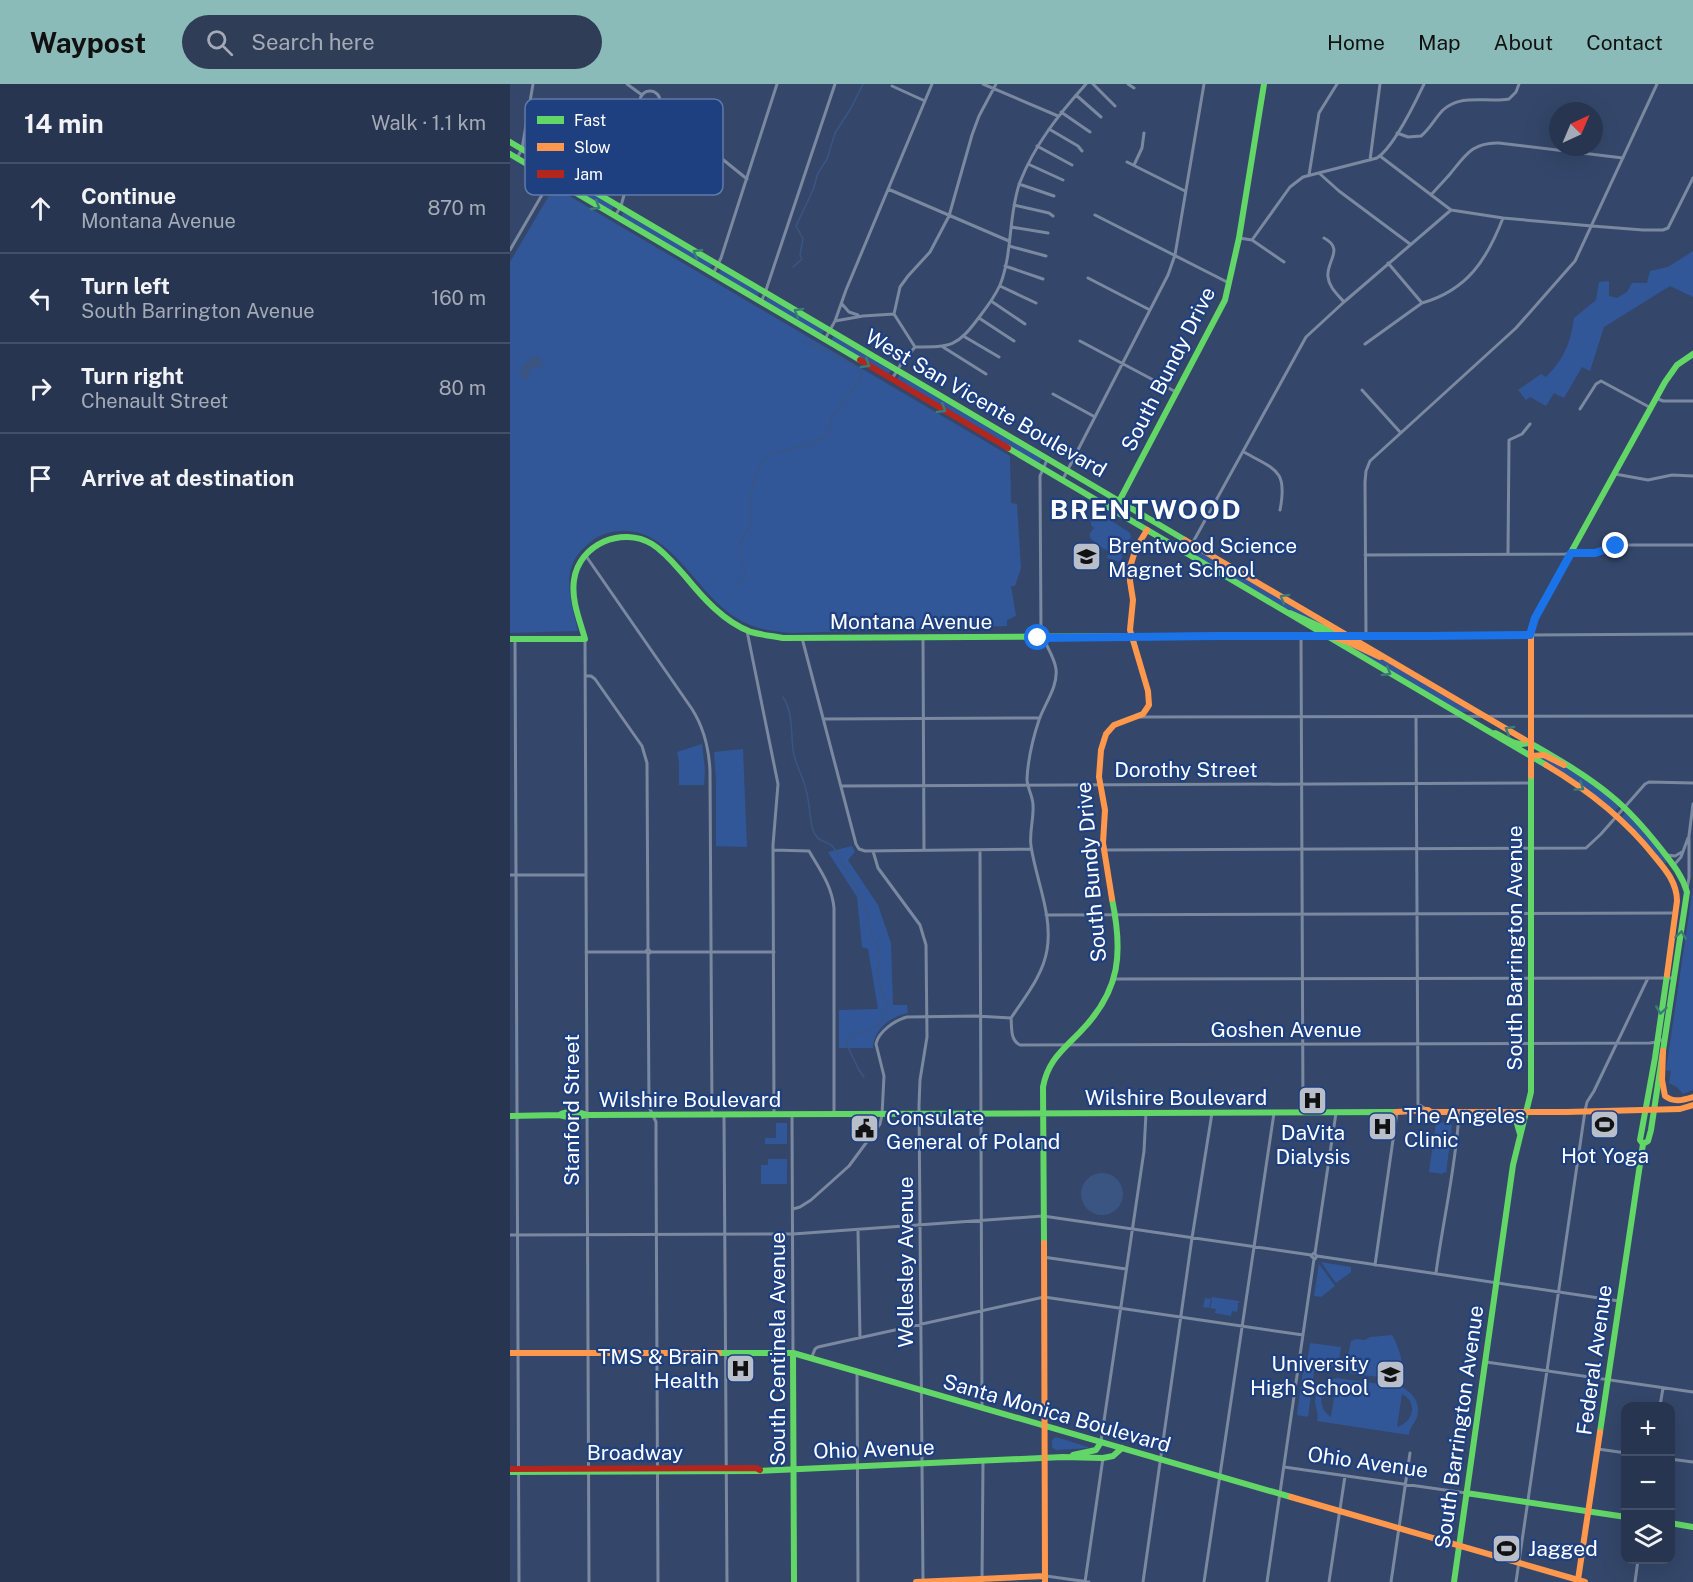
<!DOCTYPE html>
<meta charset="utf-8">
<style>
:root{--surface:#273550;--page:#2f3d57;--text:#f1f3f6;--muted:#a4abb7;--line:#435067;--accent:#8bbbb9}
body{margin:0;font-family:"Public Sans",sans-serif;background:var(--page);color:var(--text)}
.controls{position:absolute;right:18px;bottom:18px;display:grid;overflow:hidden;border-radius:12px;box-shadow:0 6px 24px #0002}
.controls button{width:54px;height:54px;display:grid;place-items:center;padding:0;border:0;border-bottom:2px solid var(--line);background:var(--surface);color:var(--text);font:30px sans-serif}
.compass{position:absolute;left:1039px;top:18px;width:54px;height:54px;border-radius:50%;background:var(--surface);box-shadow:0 6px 24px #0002;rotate:44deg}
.stop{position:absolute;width:18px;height:18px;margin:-14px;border:4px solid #1a73e8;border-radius:50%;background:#fff}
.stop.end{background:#1a73e8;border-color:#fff;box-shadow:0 2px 6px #0008}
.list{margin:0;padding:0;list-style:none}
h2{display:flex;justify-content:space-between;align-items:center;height:78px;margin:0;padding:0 24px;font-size:26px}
h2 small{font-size:20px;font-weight:400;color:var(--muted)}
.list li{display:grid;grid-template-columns:39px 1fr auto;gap:18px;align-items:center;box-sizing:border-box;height:90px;padding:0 24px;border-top:2px solid var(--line)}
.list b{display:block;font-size:22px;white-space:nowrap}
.list p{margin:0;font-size:20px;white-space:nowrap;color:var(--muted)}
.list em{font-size:20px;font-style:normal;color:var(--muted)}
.icon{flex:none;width:33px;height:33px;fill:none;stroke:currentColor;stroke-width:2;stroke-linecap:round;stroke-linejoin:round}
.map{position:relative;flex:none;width:1183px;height:1498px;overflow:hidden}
header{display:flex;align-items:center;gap:36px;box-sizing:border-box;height:84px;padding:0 30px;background:var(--accent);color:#111}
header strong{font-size:28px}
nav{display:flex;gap:33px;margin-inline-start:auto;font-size:21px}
.search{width:420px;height:54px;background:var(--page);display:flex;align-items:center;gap:15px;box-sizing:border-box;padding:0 21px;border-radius:33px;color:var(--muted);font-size:22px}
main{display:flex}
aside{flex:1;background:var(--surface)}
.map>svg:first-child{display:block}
.green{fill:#315798;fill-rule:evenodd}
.water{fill:#3b5583}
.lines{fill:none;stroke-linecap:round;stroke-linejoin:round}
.stream{stroke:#3b5583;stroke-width:1.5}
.street{stroke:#7a88a0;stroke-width:3}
.fast{stroke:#63d668;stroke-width:6}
.slow{stroke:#ff974d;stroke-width:6}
.jam{stroke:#b3261e;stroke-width:6}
.oneway{stroke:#3a7c76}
.route{stroke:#1a73e8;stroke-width:8}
.labels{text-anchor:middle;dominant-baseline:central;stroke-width:4.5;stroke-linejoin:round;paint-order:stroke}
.street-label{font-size:21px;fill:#fff;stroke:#1e4080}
.poi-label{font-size:21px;fill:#fff;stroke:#1e4080;text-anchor:start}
.district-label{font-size:27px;font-weight:bold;letter-spacing:1.5px;fill:#fff;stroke:#1e4080}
.key{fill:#1e4080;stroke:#6279a6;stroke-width:1.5}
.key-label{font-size:16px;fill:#fff}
</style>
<header>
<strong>Waypost</strong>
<div class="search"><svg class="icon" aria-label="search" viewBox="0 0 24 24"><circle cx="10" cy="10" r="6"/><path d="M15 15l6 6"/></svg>Search here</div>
<nav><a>Home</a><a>Map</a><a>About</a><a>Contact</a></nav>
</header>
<main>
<aside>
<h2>14 min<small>Walk · 1.1 km</small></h2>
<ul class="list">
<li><svg class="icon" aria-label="ahead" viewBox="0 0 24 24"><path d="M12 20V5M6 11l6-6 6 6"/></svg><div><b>Continue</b><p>Montana Avenue</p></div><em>870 m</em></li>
<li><svg class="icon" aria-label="left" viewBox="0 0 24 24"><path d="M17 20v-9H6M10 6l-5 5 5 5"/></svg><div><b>Turn left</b><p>South Barrington Avenue</p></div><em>160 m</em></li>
<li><svg class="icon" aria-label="right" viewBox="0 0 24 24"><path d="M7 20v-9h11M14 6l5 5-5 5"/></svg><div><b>Turn right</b><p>Chenault Street</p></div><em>80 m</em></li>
<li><svg class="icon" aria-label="arrive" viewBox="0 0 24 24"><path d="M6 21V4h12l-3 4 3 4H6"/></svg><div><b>Arrive at destination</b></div></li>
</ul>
</aside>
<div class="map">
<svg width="1183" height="1498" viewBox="0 0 1183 1498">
<rect width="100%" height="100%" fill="#34476a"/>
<path class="green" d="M50,90L104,122L101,127L47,95Z
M44,103L500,372L501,419L507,420L511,484L505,502H501L506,532L497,536V542L282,549C259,547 242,545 222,531C184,505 160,443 109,447C96,448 85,453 76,462C49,484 61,518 68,547L0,549V178Z
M114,127L203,180L200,185L111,133Z
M1183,167V213L1160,202L1094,243L1080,287L1072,283L1054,314L1044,309L1036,322L1020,313L1016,316L1008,306L1031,290L1036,293C1054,275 1061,258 1064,234L1086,216L1089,198L1099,197V212L1107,214L1117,208L1122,199H1137L1140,187L1158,183Z
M211,185L250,208L247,213L208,190Z
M258,212L315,246L311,251L255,217Z
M324,251L382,285L378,291L321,257Z
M390,290L532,374L529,380L387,296Z
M585,427L591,433H596L620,449L621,453L613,467L611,478L597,474L599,467L592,464L580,454V449L584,444L581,441V432Z
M685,464L821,545L818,544L776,525L682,470Z
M833,559H836L878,578L961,628H950Z
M192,660L195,686L194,701H169V678L167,668Z
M233,665L237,763L206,762V697L204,668Z
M1026,672C1036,671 1042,678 1051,682C1073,692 1091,707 1109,722L1105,727L1077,705Z
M1115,728L1129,742L1157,774L1156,779H1152L1135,758L1112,733Z
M342,762L345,768L338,776L368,821L381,859L383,921H397L398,929C381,932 363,946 363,964H329V926L368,925L358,865L352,863L347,813L318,768Z
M1183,803V1006L1173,1010L1167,1003L1159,999L1161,987L1156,986Z
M926,1038L940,1039L942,1042L936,1089L933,1088V1090L919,1088Z
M266,1039H277V1060H255V1054H266Z
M258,1075H277V1100H251V1081H258Z
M811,1178L841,1183V1188L826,1199Z
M809,1180L825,1202L811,1213L804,1212Z
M702,1213L729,1217V1219H727L728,1221L727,1228L722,1227L721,1232L705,1229L706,1225L700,1224L702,1216L701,1215L699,1224L693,1223L695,1214L701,1215Z
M882,1251C889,1263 894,1279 892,1292L886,1295L837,1289L836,1283L841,1257L846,1255L855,1256L860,1253Z
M800,1259L831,1263L828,1284L805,1281L798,1333L787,1331L794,1279H797Z
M826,1294L892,1303C903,1309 911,1319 907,1333C904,1340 900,1343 899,1351L807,1337C809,1329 806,1326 805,1318C805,1305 814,1298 826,1294ZM826,1300L821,1333C806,1323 809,1304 826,1300ZM892,1310C908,1318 904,1338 887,1343Z
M546,1353L578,1363V1364L546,1366L542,1363V1356Z"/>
<path class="water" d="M25,271H28L34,281L22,285L18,289L19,294L15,297L10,290L12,281Z
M571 1110a21 21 0 1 1 42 0a21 21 0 1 1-42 0Z"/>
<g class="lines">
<path class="stream" d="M283,183L292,175L290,171L293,155L286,142L303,106L308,89L317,75L325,49L341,24L353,0
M224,503L233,497L234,495L235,490L230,472V458L240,442V417L245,392L254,376L261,370L299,360L317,352L323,332L351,294C351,290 351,288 348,285C344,280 312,264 305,262C299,260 297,261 292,257
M273,613C283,627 281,650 283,666C285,680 293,692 296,706C300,719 299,733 303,746C308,760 316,755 323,763C326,766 328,772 330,775C339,791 349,807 356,824C359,833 359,842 362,851C365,857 370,866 370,872C370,880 367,887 368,895C370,907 379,918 375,930C367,952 344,944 336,959L349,986L354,993"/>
<path class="street" d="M117,0L132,11
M473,0L548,32
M583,0L605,22
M618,0L624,4
M382,2L415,17
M130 17a10 10 0 1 1 20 0a10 10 0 1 1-20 0Z
M566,11L591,33
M148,23L237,95
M551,28L580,48
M539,45L568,62L572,67
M887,49L898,53L911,52C920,45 925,34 933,26C952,9 976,19 999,15L1006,8L1009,0
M527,62L562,81
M870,72L941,126L993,134L1082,142L1133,146H1153L1158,144L1183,94
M7,74L12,65L23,0
M860,76L870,0
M617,78L675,107
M518,80L553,96
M624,81L632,64L634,49
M809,89L829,107L900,160
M799,91L809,29L827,0
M509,100L544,112
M378,105L499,157
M921,111C927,104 934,97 940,90C955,72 962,58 989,59L1113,74
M504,121L539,129L543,132
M585,131L719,199
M105,132L111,122L137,27
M501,143L538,149
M729,154L742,156L774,178
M814,154C835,165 816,177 818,193C819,203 827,210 834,218
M742,156L780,103L793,93L867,74C884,63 905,19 914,0
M499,162L536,172
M0,166L47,85
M878,179L912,219
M495,182L533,195
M203,190L211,174L267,0
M578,194L640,226
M490,202L526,219
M481,217L515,240
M251,218L255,209L325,0
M332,220L339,228L348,231
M469,234L504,257
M325,237L353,232L384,230
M455,253L489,273
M315,255L325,237L336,206L422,0
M570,257L666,308
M855,260L912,219C958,206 977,175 993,134
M405,263L384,230L390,203L398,192L420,168L439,132L462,51L469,32L486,0
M433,263L476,290
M382,295L391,280L405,263C442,263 447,263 470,232C477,223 485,212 490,201C503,169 498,131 510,98C525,60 549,30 576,0
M852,306L890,348
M543,310L585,333
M1146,314L1153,317H1183
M1070,325L1086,300L1091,297L1141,324
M734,368C765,386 778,385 770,426
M1105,390L1138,396L1162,391L1183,392
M553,395L658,191L665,171L694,0
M677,469L796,253L834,218L941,126
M998,470L999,356L1012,350L1020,340
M855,471L1055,470L1085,469L1112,461H1183
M76,472L182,625C194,644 199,665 200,687L202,1032
M237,547L268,700L263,761L264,1030
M1020,551L1183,550
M791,552L793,1028
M856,552L855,398L856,387L860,377L1006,244L1065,177L1147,0
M292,554L346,760L349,765L355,767L521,765
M5,555L9,1498
M75,555L79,1498
M413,555L414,766
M75,592H81L85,595L132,662L137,679L138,865
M630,633L1183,632
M906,633L908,1020L916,1025
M313,635L529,634
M331,702L1020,699
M263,766L299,767C310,786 322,802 324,824V1030
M470,766L472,1324
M593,766L1076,764L1091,750L1135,700L1139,698L1183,699
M363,767L368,784L410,841L416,861L417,953L410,996L409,1021L413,1498
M1157,771L1165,772L1172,768
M1164,781L1171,773L1178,754
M0,791H76
M1177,805L1179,794V752L1183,720
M536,831L1166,829
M76,868H136
M141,868L138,870L136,867L138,865L141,868H264
M138,870L139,1023L146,1038V1070L148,1498
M603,895L1163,894
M501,934C502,944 500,956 510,961L1140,959L1147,958L1154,955
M501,934C515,913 533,891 537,866C543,831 526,796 521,762C519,748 524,735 523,721C523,712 517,704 517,695C518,675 523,654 529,636C535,619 548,603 546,585C544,571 534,560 531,547L530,392L537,376
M282,1031L283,1269
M214,1032L217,1498
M283,1125L290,1123L301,1116L339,1082L370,1040L372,1031L374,992L366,960C368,948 385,936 397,933L466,932L501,934
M348,1146L350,1254
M0,1151L283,1150L533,1132L801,1171
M804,1169L807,1172L805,1175L801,1172Z
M805,1169L826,1029
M807,1172L1109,1217
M533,1173L616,1185
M865,1181L887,1028
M926,1189C933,1136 946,1083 949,1029
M301,1275L305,1265L308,1263L534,1213L793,1251
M976,1278L1183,1308
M347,1288L348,1498
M1150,1322L1153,1304
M591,1357L634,1067L636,1029
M1088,1365L1116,1369
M1160,1375L1183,1378
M774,1383L956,1409
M536,1492L579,1498
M472,1498L473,1377
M575,1498L593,1374
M633,1498L682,1154L702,1029
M694,1498L764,1029
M757,1498L804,1175
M819,1498L835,1392
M881,1498L900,1369
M1006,1498L1075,1027L1077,1018L1084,1007L1138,894
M1125,1498L1128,1476"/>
<path class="fast" d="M0,58L675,456
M0,70L350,276
M498,364L1036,681
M604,427L715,216L729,154L754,0
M1044,499L1155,298L1167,281L1183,270
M780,529L827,550
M0,555H75C70,537 61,516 64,496C69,460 112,442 142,460C155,468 165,481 175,492C193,514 214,538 241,548C252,551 262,552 273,554L666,552
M985,649C998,655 1007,664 1021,658
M1015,656C1044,673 1075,690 1100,711C1120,727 1136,746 1151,765C1162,779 1172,791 1177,808L1141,1046L1138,1057L1133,1060
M1001,1029L1005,1033L1010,1050
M49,1031L62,1034L77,1031L886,1028
M0,1032L49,1031C58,1026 67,1027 77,1031
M534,1159L533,1003C538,976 553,966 571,947C611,906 613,868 602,815
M209,1269H283L781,1413
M283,1269L284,1498
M1090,1348L1133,1060L1130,1056L1145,974L1157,891
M563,1371L586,1366L591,1358
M0,1388L246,1387L553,1373L593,1374L603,1372L612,1364
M956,1409L1116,1433
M1160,1439L1183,1443
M944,1498L1003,1081L1021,1008V692"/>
<path class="slow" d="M675,456L1015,656
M666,552L1020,551
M825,554L838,558L870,573
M1021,672L1034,671L1054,681
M1036,681C1078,706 1115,735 1145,773C1156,786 1167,799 1167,817L1157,891
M1021,692V545L1025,534L1044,499
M602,815L593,759L595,726L589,693L591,666L596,650L604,641L633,630L639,621L638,607L620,546L623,516L620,497V483L626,464L637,446
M1153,967L1152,996L1155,1012C1164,1019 1173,1016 1183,1013
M886,1028L918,1026L921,1028H1056L1170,1025L1183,1021
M534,1159L535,1498
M0,1269H209
M781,1413L1075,1498
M1068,1496L1090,1348
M406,1498L535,1492"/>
<path class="jam" d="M350,276L498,364
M0,1385L246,1384L250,1386"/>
</g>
<defs><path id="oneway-chevron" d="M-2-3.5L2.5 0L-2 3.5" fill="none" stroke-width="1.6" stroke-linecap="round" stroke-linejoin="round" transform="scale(1.5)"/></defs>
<g class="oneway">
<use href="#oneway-chevron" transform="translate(86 122) rotate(30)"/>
<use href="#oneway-chevron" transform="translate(187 169) rotate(-149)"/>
<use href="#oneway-chevron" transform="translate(288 228) rotate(-150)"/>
<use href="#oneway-chevron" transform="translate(356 280) rotate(31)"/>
<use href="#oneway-chevron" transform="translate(432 325) rotate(31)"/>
<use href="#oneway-chevron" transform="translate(774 514) rotate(-150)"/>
<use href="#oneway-chevron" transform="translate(877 588) rotate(31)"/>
<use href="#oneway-chevron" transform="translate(999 646) rotate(-150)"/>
<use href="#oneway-chevron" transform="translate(1070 703) rotate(34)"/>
<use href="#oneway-chevron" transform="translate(1171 851) rotate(-82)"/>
<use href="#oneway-chevron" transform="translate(1151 926) rotate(98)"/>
</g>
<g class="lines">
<path class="route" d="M528,554L707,552H917L1020,551L1025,534L1061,469H1085L1106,462"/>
</g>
<defs>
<symbol id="school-square" viewBox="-11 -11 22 22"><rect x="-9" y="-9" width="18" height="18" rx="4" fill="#b8bfcb" stroke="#1e4080"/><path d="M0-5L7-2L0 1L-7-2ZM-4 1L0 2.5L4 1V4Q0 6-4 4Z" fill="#111"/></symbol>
<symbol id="hospital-square" viewBox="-11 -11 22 22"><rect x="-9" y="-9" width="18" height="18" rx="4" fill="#b8bfcb" stroke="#1e4080"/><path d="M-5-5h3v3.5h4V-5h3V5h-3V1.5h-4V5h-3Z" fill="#111"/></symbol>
<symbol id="stadium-square" viewBox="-11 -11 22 22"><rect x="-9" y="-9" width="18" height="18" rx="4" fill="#b8bfcb" stroke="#1e4080"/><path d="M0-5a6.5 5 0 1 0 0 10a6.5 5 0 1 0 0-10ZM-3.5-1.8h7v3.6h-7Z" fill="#111"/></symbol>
<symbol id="civic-square" viewBox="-11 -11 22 22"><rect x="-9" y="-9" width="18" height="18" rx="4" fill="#b8bfcb" stroke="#1e4080"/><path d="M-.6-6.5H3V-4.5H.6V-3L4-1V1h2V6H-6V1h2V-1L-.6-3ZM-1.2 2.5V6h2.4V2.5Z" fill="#111"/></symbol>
</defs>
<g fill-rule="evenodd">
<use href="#school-square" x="560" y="456" width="33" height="33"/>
<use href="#hospital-square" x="786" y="1000" width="33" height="33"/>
<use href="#stadium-square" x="1078" y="1024" width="33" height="33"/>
<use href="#hospital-square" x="856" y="1026" width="33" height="33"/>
<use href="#civic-square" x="338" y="1028" width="33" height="33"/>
<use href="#hospital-square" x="214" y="1268" width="33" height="33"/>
<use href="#school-square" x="864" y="1274" width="33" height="33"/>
<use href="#stadium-square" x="980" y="1448" width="33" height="33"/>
</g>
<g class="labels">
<g class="street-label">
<text transform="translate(658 285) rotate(-63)">South Bundy Drive</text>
<text transform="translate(476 319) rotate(30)">West San Vicente Boulevard</text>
<text x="401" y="537">Montana Avenue</text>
<text x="676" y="685">Dorothy Street</text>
<text transform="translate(581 788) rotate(-95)">South Bundy Drive</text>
<text transform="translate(1004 864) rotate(-90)">South Barrington Avenue</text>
<text x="776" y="945">Goshen Avenue</text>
<text x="666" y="1013">Wilshire Boulevard</text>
<text x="180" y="1015">Wilshire Boulevard</text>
<text transform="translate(61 1026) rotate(-90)">Stanford Street</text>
<text transform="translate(395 1178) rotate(-90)">Wellesley Avenue</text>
<text transform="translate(267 1265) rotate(-90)">South Centinela Avenue</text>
<text transform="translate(1084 1276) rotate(-82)">Federal Avenue</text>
<text transform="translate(547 1329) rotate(16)">Santa Monica Boulevard</text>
<text transform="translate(949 1343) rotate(-82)">South Barrington Avenue</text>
<text transform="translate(364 1365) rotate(-2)">Ohio Avenue</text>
<text x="125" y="1368">Broadway</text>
<text transform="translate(858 1378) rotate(8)">Ohio Avenue</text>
</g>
<g class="poi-label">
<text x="598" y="461">Brentwood Science<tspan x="598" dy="24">Magnet School</tspan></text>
<text x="894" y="1031">The Angeles<tspan x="894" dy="24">Clinic</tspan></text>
<text x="376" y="1033">Consulate<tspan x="376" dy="24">General of Poland</tspan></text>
<text x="803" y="1048" text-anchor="middle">DaVita<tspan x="803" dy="24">Dialysis</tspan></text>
<text x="1095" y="1071" text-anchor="middle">Hot Yoga</text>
<text x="209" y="1272" text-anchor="end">TMS &amp; Brain<tspan x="209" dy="24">Health</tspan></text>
<text x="859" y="1279" text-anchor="end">University<tspan x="859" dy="24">High School</tspan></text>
<text x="1018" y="1464">Jagged</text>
</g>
<g class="district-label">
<text x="636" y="425">BRENTWOOD</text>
</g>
</g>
<rect x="15" y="15" width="198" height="96" rx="9" class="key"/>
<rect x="27" y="32" width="27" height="8" fill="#63d668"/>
<rect x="27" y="59" width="27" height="8" fill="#ff974d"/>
<rect x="27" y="86" width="27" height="8" fill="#b3261e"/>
<g class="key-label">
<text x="64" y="42">Fast</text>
<text x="64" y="69">Slow</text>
<text x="64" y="96">Jam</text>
</g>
</svg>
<div class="controls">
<button>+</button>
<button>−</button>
<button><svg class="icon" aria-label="layers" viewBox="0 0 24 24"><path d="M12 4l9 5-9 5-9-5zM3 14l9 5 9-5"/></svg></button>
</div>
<svg class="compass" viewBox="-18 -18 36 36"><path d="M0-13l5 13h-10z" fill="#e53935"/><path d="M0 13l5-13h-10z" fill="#a4abb7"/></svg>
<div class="stop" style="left:528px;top:554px"></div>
<div class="stop end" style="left:1106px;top:462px"></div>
</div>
</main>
